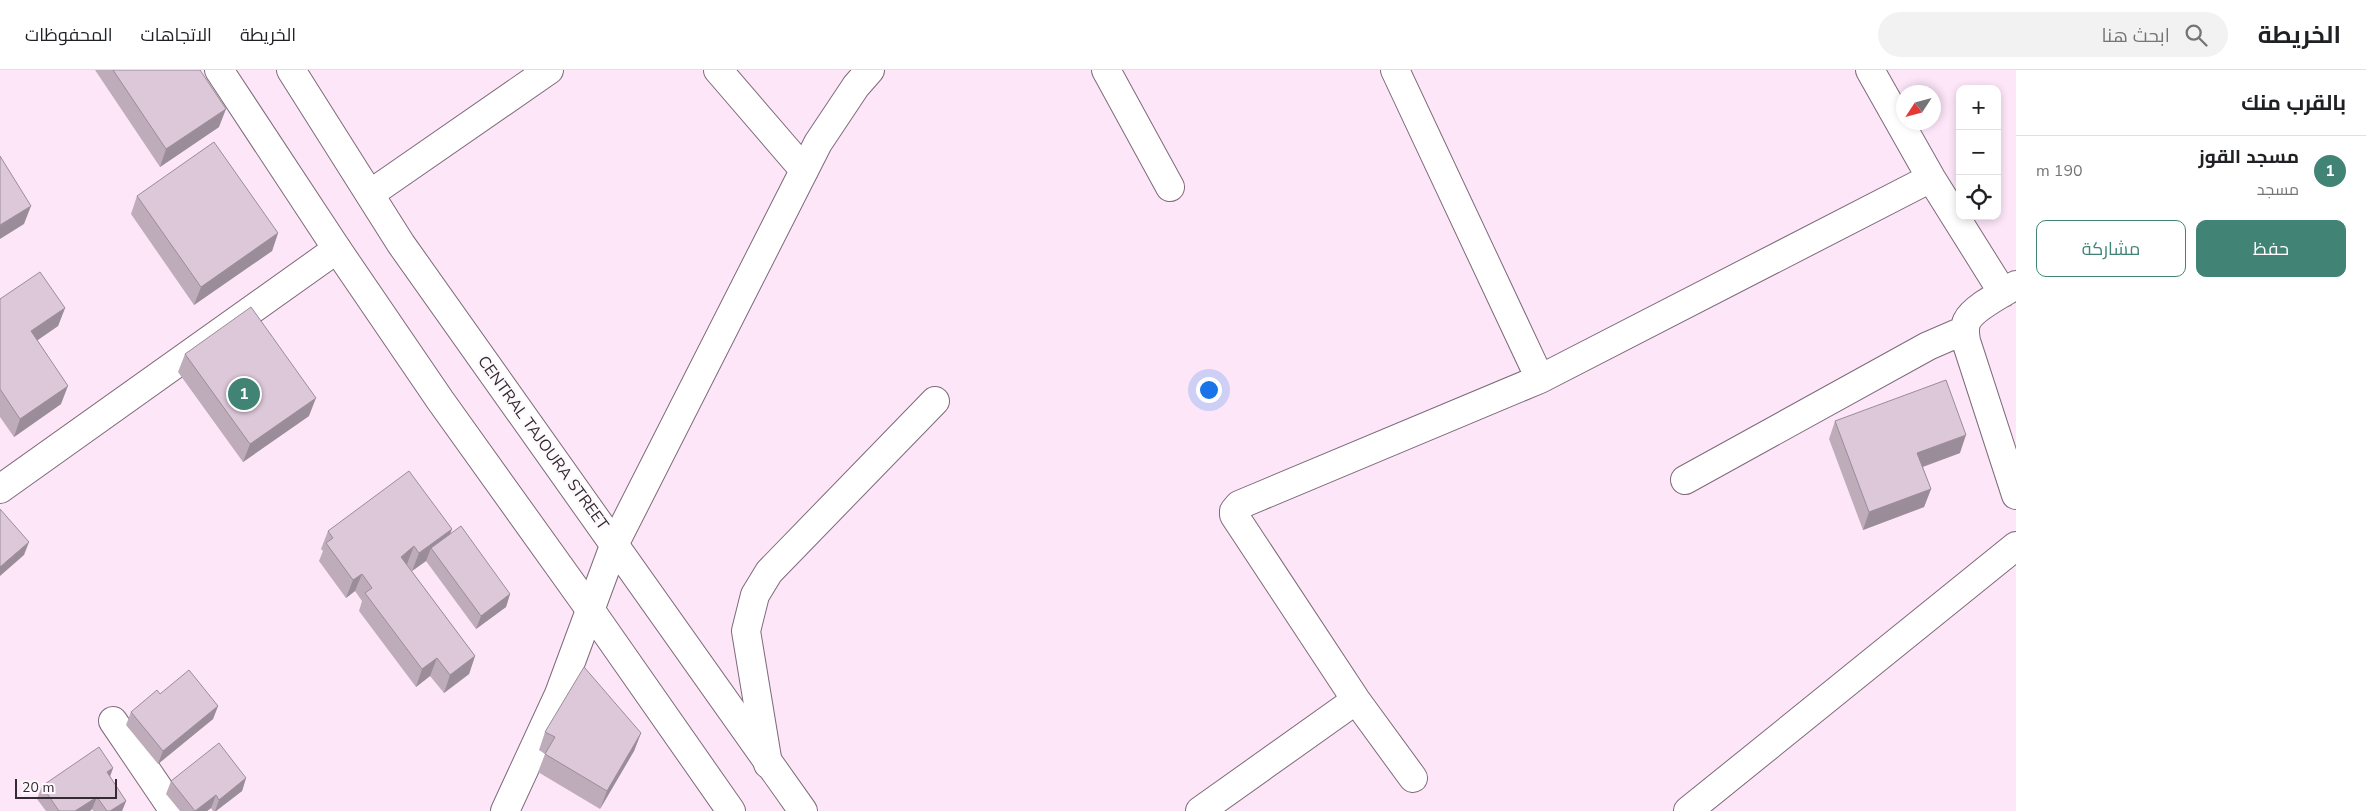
<!DOCTYPE html>
<html lang="ar">
<meta charset="utf-8">
<style>
:root{--surface:#fff;--page:#f2f2f2;--text:#202124;--muted:#757577;--line:#e0e0e0;--accent:#418476}
body{margin:0;font-family:"Nunito Sans",Cairo,sans-serif;background:var(--page);color:var(--text);direction:rtl}
.controls{position:absolute;right:15px;top:15px;display:grid;overflow:hidden;border-radius:10px;box-shadow:0 2px 8px #0003}
.controls button{width:45px;height:45px;display:grid;place-items:center;padding:0;border:0;border-bottom:1px solid var(--line);background:var(--surface);color:var(--text);font:25px sans-serif}
.compass{position:absolute;left:1896px;top:15px;width:45px;height:45px;border-radius:50%;background:var(--surface);box-shadow:0 2px 8px #0003;rotate:234deg}
.scale{position:absolute;left:15px;bottom:12px;width:102px;box-sizing:border-box;padding-left:5px;border:2px solid #332b31;border-top:0;font-size:14px;line-height:18px;white-space:nowrap;color:#332b31;-webkit-text-stroke:4px #fef9fd;paint-order:stroke}
.you{position:absolute;left:1208px;top:319px;width:18px;height:18px;margin:-12px;border:4px solid #fff;border-radius:50%;background:#1a73e8;box-shadow:0 0 0 8px #1a73e833}
.badge{display:grid;place-items:center;width:32px;height:32px;border-radius:50%;background:var(--accent);color:#fff;font-size:16px;font-weight:700}
.pin{position:absolute;translate:-50% -50%;border:2px solid #fff;box-shadow:0 1px 5px #0006}
.list{margin:0;padding:0;list-style:none}
h2{display:flex;justify-content:space-between;align-items:center;height:65px;margin:0;padding:0 20px;font-size:21px}
h2 small{font-size:16px;font-weight:400;color:var(--muted)}
.list li{display:grid;grid-template-columns:32px 1fr auto;gap:15px;align-items:center;box-sizing:border-box;height:70px;padding:0 20px;border-top:1px solid var(--line)}
.list b{display:block;font-size:19px;white-space:nowrap}
.list p{margin:0;font-size:16px;white-space:nowrap;color:var(--muted)}
.list em{font-size:16px;font-style:normal;color:var(--muted)}
.actions{display:flex;gap:10px;padding:15px 20px}
.actions a{flex:1;padding:11px 0;border:1px solid var(--accent);border-radius:10px;text-align:center;font-size:18px;color:var(--accent)}
.actions .main{background:var(--accent);color:#fff}
.icon{flex:none;width:28px;height:28px;fill:none;stroke:currentColor;stroke-width:2;stroke-linecap:round;stroke-linejoin:round}
.map{position:relative;flex:none;width:2016px;height:741px;overflow:hidden;direction:ltr}
header{display:flex;align-items:center;gap:30px;box-sizing:border-box;height:70px;padding:0 25px;background:var(--surface);border-bottom:1px solid var(--line)}
header strong{font-size:24px}
nav{display:flex;gap:28px;margin-inline-start:auto;font-size:18px}
.search{width:350px;height:45px;background:var(--page);display:flex;align-items:center;gap:12px;box-sizing:border-box;padding:0 18px;border-radius:28px;color:var(--muted);font-size:19px}
main{display:flex}
aside{flex:1;background:var(--surface)}
.map>svg:first-child{display:block}
.lines{fill:none;stroke-linecap:round;stroke-linejoin:round}
.street-casing{stroke:#7d6a7a;stroke-width:30}
.secondary-casing{stroke:#7d6a7a;stroke-width:30}
.primary-casing{stroke:#7d6a7a;stroke-width:30}
.street{stroke:#fff;stroke-width:28}
.secondary{stroke:#fff;stroke-width:28}
.primary{stroke:#fff;stroke-width:28}
.wall{fill:#beacbb}
.shaded-wall{fill:#9b8c99}
.building{fill:#ddc8da;stroke:#9b8c99}
.labels{text-anchor:middle;dominant-baseline:central;stroke-width:4.5;stroke-linejoin:round;paint-order:stroke}
.street-label{font-size:16px;fill:#332b31;stroke:#fef9fd}
</style>
<header>
<strong>الخريطة</strong>
<div class="search"><svg class="icon" aria-label="search" viewBox="0 0 24 24"><circle cx="10" cy="10" r="6"/><path d="M15 15l6 6"/></svg>ابحث هنا</div>
<nav><a>الخريطة</a><a>الاتجاهات</a><a>المحفوظات</a></nav>
</header>
<main>
<aside>
<h2>بالقرب منك<small></small></h2>
<ul class="list">
<li><span class="badge">1</span><div><b>مسجد القوز</b><p>مسجد</p></div><em>190 m</em></li>
</ul>
<div class="actions"><a class="main">حفظ</a><a>مشاركة</a></div>
</aside>
<div class="map">
<svg width="2016" height="741" viewBox="0 0 2016 741">
<rect width="100%" height="100%" fill="#fce6f8"/>
<g class="lines">
<defs>
<path id="street" d="M718,0L804,100
M1106,0L1170,117
M1395,0L1540,309
M1870,0L1931,108L2003,223
M370,124L549,0
M2016,215C2003,223 1973,238 1967,251C1964,257 1965,265 1966,271L2016,425
M1685,410L1928,276L1965,260
M0,419L337,179
M113,651L174,741
M768,694L746,561L755,525L769,502L935,331
M1413,708L1356,630L1234,445V441L1239,435L1540,309L1931,108
M1200,741L1356,630
M1688,741L2016,476"/>
<path id="secondary" d="M505,741L559,624L615,473L818,73L856,16L870,0"/>
<path id="primary" d="M219,0L337,179L440,330L589,538L731,741
M291,0L401,174L803,741"/>
</defs>
<use href="#street" class="street-casing"/>
<use href="#secondary" class="secondary-casing"/>
<use href="#primary" class="primary-casing"/>
<use href="#street" class="street"/>
<use href="#secondary" class="secondary"/>
<use href="#primary" class="primary"/>
</g>
<path class="wall" d="M95,0H200L219,57L160,97Z
M137,126L278,163L272,181L194,235L131,144Z
M0,229L65,238L58,256L37,270L61,334L14,367L0,347Z
M185,284L309,346L243,392L178,302Z
M1835,351L1960,383L1923,397L1931,419L1924,437L1863,460L1829,369Z
M452,459L450,464L510,524L506,537L476,559L426,491L412,501L407,495L475,586L469,604L444,623L430,606L416,617L359,541L362,531L355,521L346,528L319,491L323,481L321,479L328,461Z
M218,636L213,649L158,694L126,655L131,642Z
M545,662L641,663L634,681L600,739L538,702L545,684L539,680Z
M113,698L110,707L126,731L122,741H93L92,739L90,741H46L37,729L42,716Z
M246,708L242,721L216,741H213L211,738L207,741H180L166,724L171,711Z"/>
<path class="shaded-wall" d="M226,39L219,57L160,97L166,79Z
M31,136L24,154L0,169V155Z
M278,163L272,181L194,235L201,217Z
M65,238L58,256L25,279L31,261Z
M68,316L61,334L14,367L20,349Z
M316,328L309,346L243,392L250,374Z
M1966,365L1960,383L1911,401L1917,383Z
M1931,419L1924,437L1863,460L1869,442Z
M452,459L445,477L431,478L426,491L412,501L419,483Z
M29,472L24,485L0,506V497Z
M414,476L407,494L394,504L401,487Z
M362,504L355,521L346,528L353,510Z
M510,524L506,537L476,559L481,546Z
M475,586L469,604L444,623L450,605Z
M437,588L430,606L416,617L422,599Z
M218,636L213,649L158,694L163,681Z
M641,663L634,681L600,739L607,721Z
M113,698L108,711L107,702Z
M246,708L242,721L216,741H215L219,730Z
M216,725L211,738L207,741H195Z
M97,727L92,739L90,741H75Z
M126,731L122,741H110Z"/>
<path class="building" d="M113,0H200L226,39L166,79Z
M214,72L278,163L201,217L137,126Z
M0,86L31,136L0,155Z
M40,202L65,238L31,261L68,316L20,349L0,319V229Z
M251,237L316,328L250,374L185,284Z
M1946,310L1966,365L1917,383L1931,419L1869,442L1835,351Z
M409,401L452,459L419,483L414,476L401,487L475,586L450,605L437,588L422,599L365,523L372,518L362,504L353,510L326,473L333,468L328,461Z
M0,439L29,472L0,497Z
M461,456L510,524L481,546L431,478Z
M584,597L641,663L607,721L545,684L555,667L545,662Z
M189,600L218,636L163,681L131,642L157,620L160,624Z
M219,673L246,708L219,730L216,725L195,741L171,711Z
M99,677L113,698L107,702L126,731L110,741H107L97,727L75,741H59L42,716Z"/>
<g class="labels">
<g class="street-label">
<text transform="translate(543 373) rotate(54)">CENTRAL TAJOURA STREET</text>
</g>
</g>
</svg>
<div class="controls">
<button>+</button>
<button>−</button>
<button><svg class="icon" aria-label="locate" viewBox="0 0 24 24"><circle cx="12" cy="12" r="6"/><path d="M12 2v4M12 18v4M2 12h4M18 12h4"/></svg></button>
</div>
<svg class="compass" viewBox="-18 -18 36 36"><path d="M0-13l5 13h-10z" fill="#e53935"/><path d="M0 13l5-13h-10z" fill="#757577"/></svg>
<div class="scale">20 m</div>
<div class="you"></div>
<div class="pin badge" style="left:244px;top:324px">1</div>
</div>
</main>
